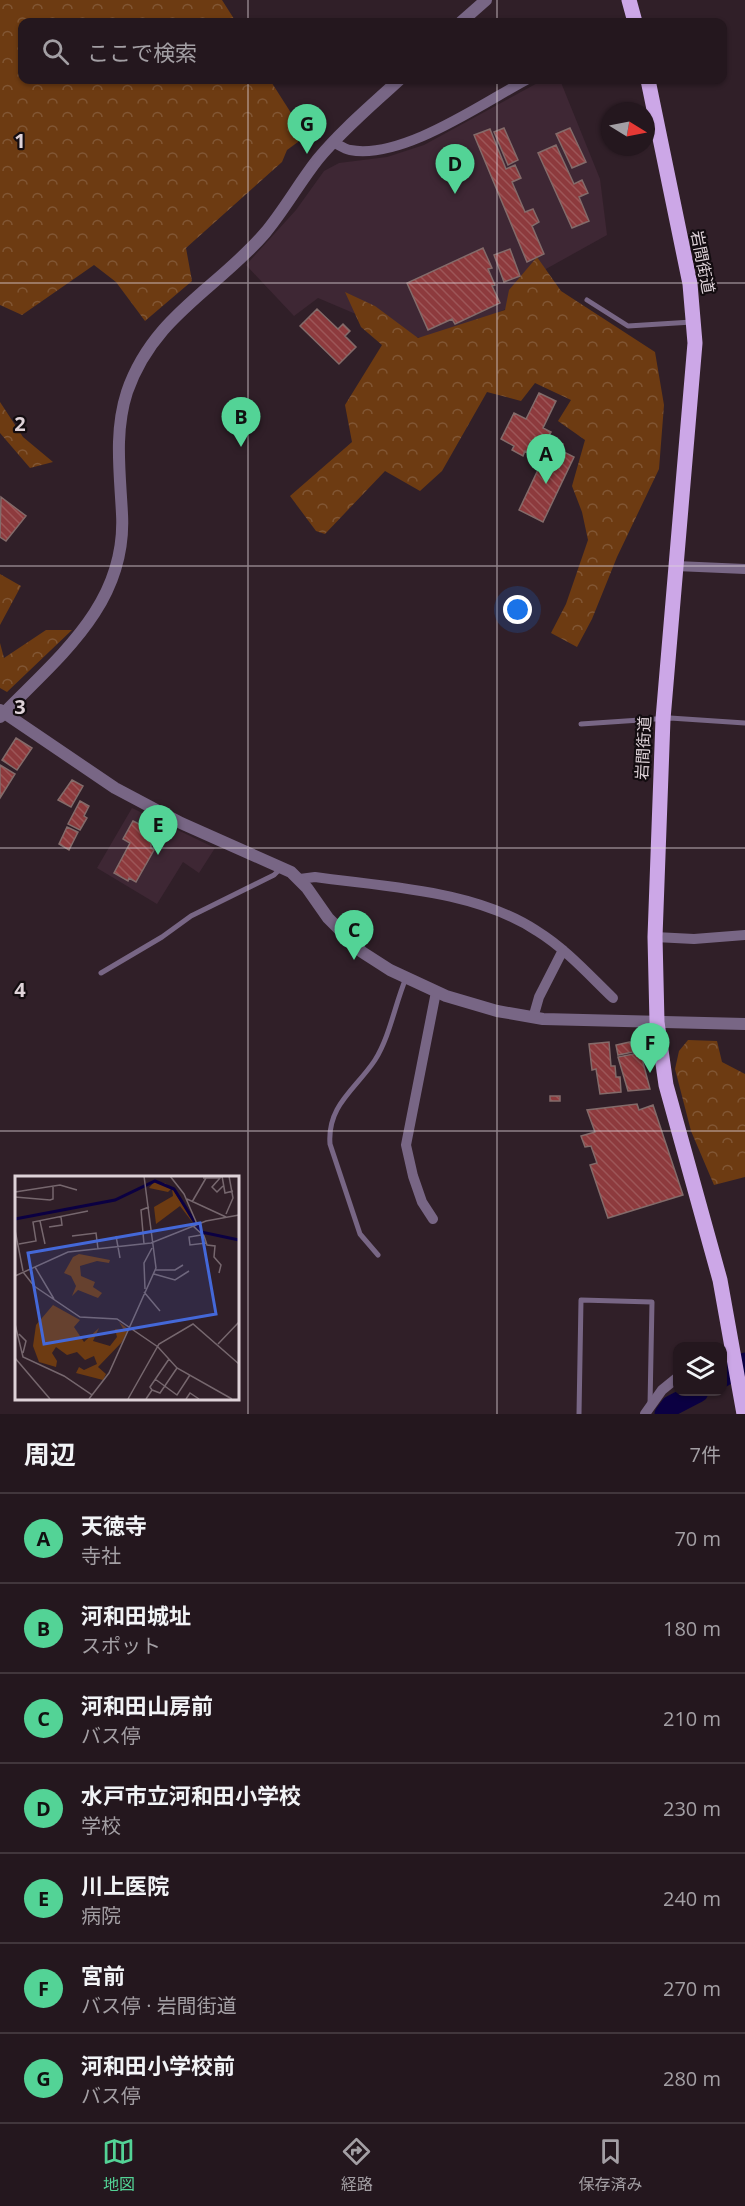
<!DOCTYPE html>
<html lang="ja">
<meta charset="utf-8">
<style>
:root{--surface:#24171e;--page:#2c2027;--text:#f1f3f6;--muted:#a39fa4;--line:#41363c;--accent:#53d396}
body{margin:0;font-family:"Open Sans","Noto Sans JP",sans-serif;background:var(--page);color:var(--text)}
.controls{position:absolute;right:18px;bottom:18px;display:grid;overflow:hidden;border-radius:12px;box-shadow:0 2px 4px #0004}
.controls button{width:54px;height:54px;display:grid;place-items:center;padding:0;border:0;border-bottom:2px solid var(--line);background:var(--surface);color:var(--text);font:30px sans-serif}
.compass{position:absolute;left:601px;top:102px;width:54px;height:54px;border-radius:50%;background:var(--surface);box-shadow:0 2px 4px #0004;rotate:100deg}
.you{position:absolute;left:518px;top:610px;width:21px;height:21px;margin:-15px;border:4px solid #fff;border-radius:50%;background:#1a73e8;box-shadow:0 0 0 9px #1a73e833}
.badge{display:grid;place-items:center;width:39px;height:39px;border-radius:50%;background:var(--accent);color:#111;font-size:20px;font-weight:700}
.pin{position:absolute;translate:-50% -50px;filter:drop-shadow(0 2px 3px #0008)}
.pin::after{content:'';position:absolute;top:32px;width:21px;height:18px;background:inherit;clip-path:polygon(0 0,100% 0,50% 100%)}
.list{margin:0;padding:0;list-style:none}
h2{display:flex;justify-content:space-between;align-items:center;height:78px;margin:0;padding:0 24px;font-size:26px}
h2 small{font-size:20px;font-weight:400;color:var(--muted)}
.list li{display:grid;grid-template-columns:39px 1fr auto;gap:18px;align-items:center;box-sizing:border-box;height:90px;padding:0 24px;border-top:2px solid var(--line)}
.list b{display:block;font-size:22px;white-space:nowrap}
.list p{margin:0;font-size:20px;white-space:nowrap;color:var(--muted)}
.list em{font-size:20px;font-style:normal;color:var(--muted)}
.icon{flex:none;width:33px;height:33px;fill:none;stroke:currentColor;stroke-width:2;stroke-linecap:round;stroke-linejoin:round}
.map{position:relative;flex:none;width:745px;height:1414px;overflow:hidden}
.search{position:absolute;background:var(--surface);box-shadow:0 2px 4px #0004;left:18px;right:18px;top:18px;height:66px;display:flex;align-items:center;gap:15px;box-sizing:border-box;padding:0 21px;border-radius:12px;color:var(--muted);font-size:22px}
.sheet{height:708px;background:var(--surface)}
nav{display:flex;justify-content:space-around;align-items:center;box-sizing:border-box;height:84px;border-top:2px solid var(--line);background:var(--surface);font-size:16px;color:var(--muted)}
nav a{display:grid;justify-items:center;gap:3px}
nav .on{color:var(--accent)}
.map>svg:first-child{display:block}
.built{fill:#3e2734}
.forest{fill:url(#forest-crowns)}
.lines{fill:none;stroke-linecap:round;stroke-linejoin:round}
.river{stroke:#0b0042;stroke-width:21}
.building{fill:url(#building-back-hatch);stroke:#836b6a;stroke-width:1.5}
.service{stroke:#786685;stroke-width:5}
.minor{stroke:#786685;stroke-width:10}
.tertiary{stroke:#786685;stroke-width:12}
.primary{stroke:#cca7e7;stroke-width:15}
.grid{fill:none;stroke:#ded2d8;stroke-width:1.5;stroke-opacity:0.55}
.labels{text-anchor:middle;dominant-baseline:central;stroke-width:4.5;stroke-linejoin:round;paint-order:stroke}
.street-label{font-size:16px;fill:#ded2d8;stroke:#130c10}
.inset-river{fill:none;stroke:#0b0042;stroke-width:3}
.inset-road{fill:none;stroke:#76676e;stroke-width:1.5}
.view{fill:#4468d8;fill-opacity:0.15;stroke:#4468d8;stroke-width:3}
.inset-edge{fill:none;stroke:#ded2d8;stroke-width:3}
.grid-label{font-size:20px;text-anchor:middle;font-weight:bold;fill:#ded2d8;stroke:#130c10;stroke-width:4.5;stroke-linejoin:round;paint-order:stroke}
</style>
<div class="map">
<svg width="745" height="1414" viewBox="0 0 745 1414">
<defs>
<pattern id="forest-crowns" width="20" height="18" patternUnits="userSpaceOnUse" patternTransform="scale(1.5)"><rect width="20" height="18" fill="#6d3b12"/><path d="M2 6a3 3 0 1 1 6 0M12 15a3 3 0 1 1 6 0" fill="none" stroke="#815634"/></pattern>
<pattern id="building-back-hatch" width="6" height="6" patternUnits="userSpaceOnUse" patternTransform="scale(1.5)"><rect width="6" height="6" fill="#8d3a3d"/><path d="M-1 5l2 2M0 0l6 6M5-1l2 2" fill="none" stroke="#9d5658"/></pattern>
</defs>
<rect width="100%" height="100%" fill="#301f28"/>
<path class="built" d="M543,80H560L600,179L607,235L519,284L525,300L441,339L410,337L318,298L294,316L246,265L296,210L324,171L339,163L387,157L424,145Z
M132,808L215,848L199,873L183,862L157,904L97,868Z"/>
<path class="forest" d="M0,0H222L236,22H22V80H270L300,127L298,142L287,150L282,162L186,248L192,281L145,321L116,282L94,265L22,315L0,305Z
M537,257L561,291L655,352L664,405L659,469L617,557L592,619L577,647L551,633L566,604L588,540L582,512L572,486L585,440L558,421L571,400L535,383L521,401L487,392L442,471L420,491L385,471L325,534L316,531L290,496L352,442L345,405L382,345L361,327L345,292L375,306L418,338L505,310L509,290Z
M0,402L23,437L53,462L30,468L0,433Z
M0,574L21,586L0,625Z
M46,630H72L7,692L0,688V643L4,658Z
M688,1040L717,1041L722,1062L745,1074V1177L714,1185L691,1131L675,1069L679,1051Z"/>
<g class="lines">
<path class="river" d="M722,1377L745,1363
M665,1414L671,1406L698,1392"/>
</g>
<path class="building" d="M504,128L518,160L508,165L494,132Z
M570,128L586,162L572,168L556,134Z
M490,129L506,169L515,165L521,178L512,182L525,212L533,209L539,222L532,226L544,254L527,262L474,135Z
M556,145L574,184L582,180L588,193L579,197L589,221L572,228L538,153Z
M483,248L492,268L488,269L495,285L492,286L500,303L455,324L452,319L428,330L407,283Z
M510,249L520,276L504,282L494,255Z
M317,309L338,329L343,324L350,331L345,336L356,347L339,364L300,326Z
M539,393L556,401L543,428L551,432L548,437L563,444L560,450L574,457L543,522L519,510L545,455L538,451L535,457L525,451L523,456L512,450L514,446L501,439L514,413L526,419Z
M1,497L26,516L6,541L0,537Z
M16,738L32,748L17,770L2,760Z
M0,765L15,774L0,798Z
M72,780L83,786L71,807L58,800Z
M80,801L89,806L84,816L87,818L80,830L68,824Z
M133,821L141,825L144,821L150,823V830L146,837L151,840V848L154,850L136,882L129,878L128,881L114,873L130,843L123,839Z
M67,827L78,832L69,850L59,844Z
M609,1042L611,1066H615L616,1077H620L621,1092L600,1094L596,1069L592,1070L589,1044Z
M630,1042L633,1052L618,1055L616,1045Z
M633,1044H637L640,1051L650,1089L628,1091L618,1057L634,1054Z
M550,1096H560V1101H550Z
M637,1104L639,1110L653,1105L683,1195L608,1218L590,1165L597,1163L591,1146L585,1147L581,1136L595,1132L587,1110Z"/>
<g class="lines">
<path class="service" d="M587,300L628,326L692,322
M581,724L670,718L745,723
M101,973L162,937L191,916L274,875L281,868
M378,1255L360,1234L330,1144C327,1105 356,1089 375,1060C390,1036 395,1004 406,978
M579,1414L581,1300L652,1302L650,1405"/>
<path class="minor" d="M333,142C339,145 345,149 350,150C402,160 481,104 526,80
M676,566L745,569
M300,879L315,877C386,887 475,890 537,931C566,949 589,975 613,998
M655,937L694,939L745,935
M533,1018L539,997L563,950
M433,1219L422,1202L413,1176L406,1145L436,992
M722,1356L734,1351
M645,1414L662,1390L678,1377"/>
<path class="tertiary" d="M461,22L486,0
M0,710L115,788L181,823L291,872L307,888L328,918L362,952L390,970L446,996L497,1011L543,1019L745,1024
M0,717C58,657 127,605 122,514C120,473 114,432 127,392C153,316 217,289 265,233C285,209 299,183 318,159C342,130 372,105 399,80"/>
<path class="primary" d="M629,0L635,22
M648,80L690,284L695,343L663,719L655,937L657,1022L666,1085L720,1280L744,1414"/>
</g>
<path class="grid" d="M248,0V22M497,0V22M248,80V1414M497,80V1414M0,283H745M0,566H745M0,848H745M0,1131H745"/>
<g class="labels">
<g class="street-label">
<text transform="translate(703 262) rotate(79)">岩間街道</text>
<text transform="translate(643 748) rotate(-87)">岩間街道</text>
</g>
</g>
<g transform="translate(15 1176)">
<rect width="224" height="224" fill="#301f28"/>
<path d="M139,6L150,7L158,13L178,47L165,30L141,48L139,31L158,20L157,12L153,16L134,12ZM64,78L95,84L94,87L82,85L65,90L66,100L80,106L78,111L87,117L83,122L63,114L57,120L61,110L56,100L49,97L58,81ZM38,129L65,144L59,151L69,166L84,152L78,165L95,170L102,161L100,153L109,154L104,146L113,153L107,166L83,191L91,198L88,204L61,197L64,191L69,194L82,188L79,180L70,184L62,176L52,179L41,171L37,177L42,185L41,191L24,186L18,170L21,149Z" fill="#6d3b12"/>
<path class="inset-river" d="M0,43L100,24L140,5L159,13L186,56L224,64"/>
<path class="inset-road" d="M155,0L169,18L182,48M207,0L210,17L218,15M188,2H205L197,11L202,16L208,10M0,16L45,9L62,14M0,21L35,24L38,23V11M172,23L211,41M177,26L191,2M211,38L218,22L214,0M25,45L30,68M178,50L189,60L192,69L200,70L199,81L206,89L204,97M34,51L47,49L46,41M0,54L8,95M186,59L174,61L175,69L191,67M57,60L81,57L83,73M101,60L105,82M4,68L21,65L18,46L73,35M129,68L126,34L134,31M20,91L39,123M140,94H160L168,89M8,96L19,110L65,141L102,143L143,171L162,192L217,223M139,98L160,104L174,95M0,100L53,76L136,67L191,45L224,39M130,113L129,87L137,72M129,116L145,135M0,148L8,181L49,200L77,219L74,223M4,158L11,165L8,177M203,168L224,146M0,182L35,223M140,203L162,219L175,199M137,214L135,211L154,183M77,219L94,197L141,92L129,0M113,223L144,168L178,148L224,188M131,223L137,214L145,217L162,192M171,223L175,217L184,223"/>
<path class="view" d="M185,47L201,138L29,168L13,77Z"/>
<rect width="224" height="224" class="inset-edge"/>
</g>
<g class="grid-label">
<text x="20" y="148">1</text>
<text x="20" y="431">2</text>
<text x="20" y="714">3</text>
<text x="20" y="997">4</text>
</g>
</svg>
<div class="controls">
<button><svg class="icon" aria-label="layers" viewBox="0 0 24 24"><path d="M12 4l9 5-9 5-9-5zM3 14l9 5 9-5"/></svg></button>
</div>
<svg class="compass" viewBox="-18 -18 36 36"><path d="M0-13l5 13h-10z" fill="#e53935"/><path d="M0 13l5-13h-10z" fill="#a39fa4"/></svg>
<div class="you"></div>
<div class="pin badge" style="left:546px;top:484px">A</div>
<div class="pin badge" style="left:241px;top:447px">B</div>
<div class="pin badge" style="left:354px;top:960px">C</div>
<div class="pin badge" style="left:455px;top:194px">D</div>
<div class="pin badge" style="left:158px;top:855px">E</div>
<div class="pin badge" style="left:650px;top:1073px">F</div>
<div class="pin badge" style="left:307px;top:154px">G</div>
<div class="search"><svg class="icon" aria-label="search" viewBox="0 0 24 24"><circle cx="10" cy="10" r="6"/><path d="M15 15l6 6"/></svg>ここで検索</div>
</div>
<section class="sheet">
<h2>周辺<small>7件</small></h2>
<ul class="list">
<li><span class="badge">A</span><div><b>天徳寺</b><p>寺社</p></div><em>70 m</em></li>
<li><span class="badge">B</span><div><b>河和田城址</b><p>スポット</p></div><em>180 m</em></li>
<li><span class="badge">C</span><div><b>河和田山房前</b><p>バス停</p></div><em>210 m</em></li>
<li><span class="badge">D</span><div><b>水戸市立河和田小学校</b><p>学校</p></div><em>230 m</em></li>
<li><span class="badge">E</span><div><b>川上医院</b><p>病院</p></div><em>240 m</em></li>
<li><span class="badge">F</span><div><b>宮前</b><p>バス停 · 岩間街道</p></div><em>270 m</em></li>
<li><span class="badge">G</span><div><b>河和田小学校前</b><p>バス停</p></div><em>280 m</em></li>
</ul>
</section>
<nav>
<a class="on"><svg class="icon" aria-label="map" viewBox="0 0 24 24"><path d="M3 6l6-2 6 2 6-2v14l-6 2-6-2-6 2zM9 4v14M15 6v14"/></svg>地図</a>
<a><svg class="icon" aria-label="directions" viewBox="0 0 24 24"><path d="M12 3l9 9-9 9-9-9zM9 14v-3h6M13 9l2 2-2 2"/></svg>経路</a>
<a><svg class="icon" aria-label="saved" viewBox="0 0 24 24"><path d="M7 4h10v16l-5-4-5 4z"/></svg>保存済み</a>
</nav>
